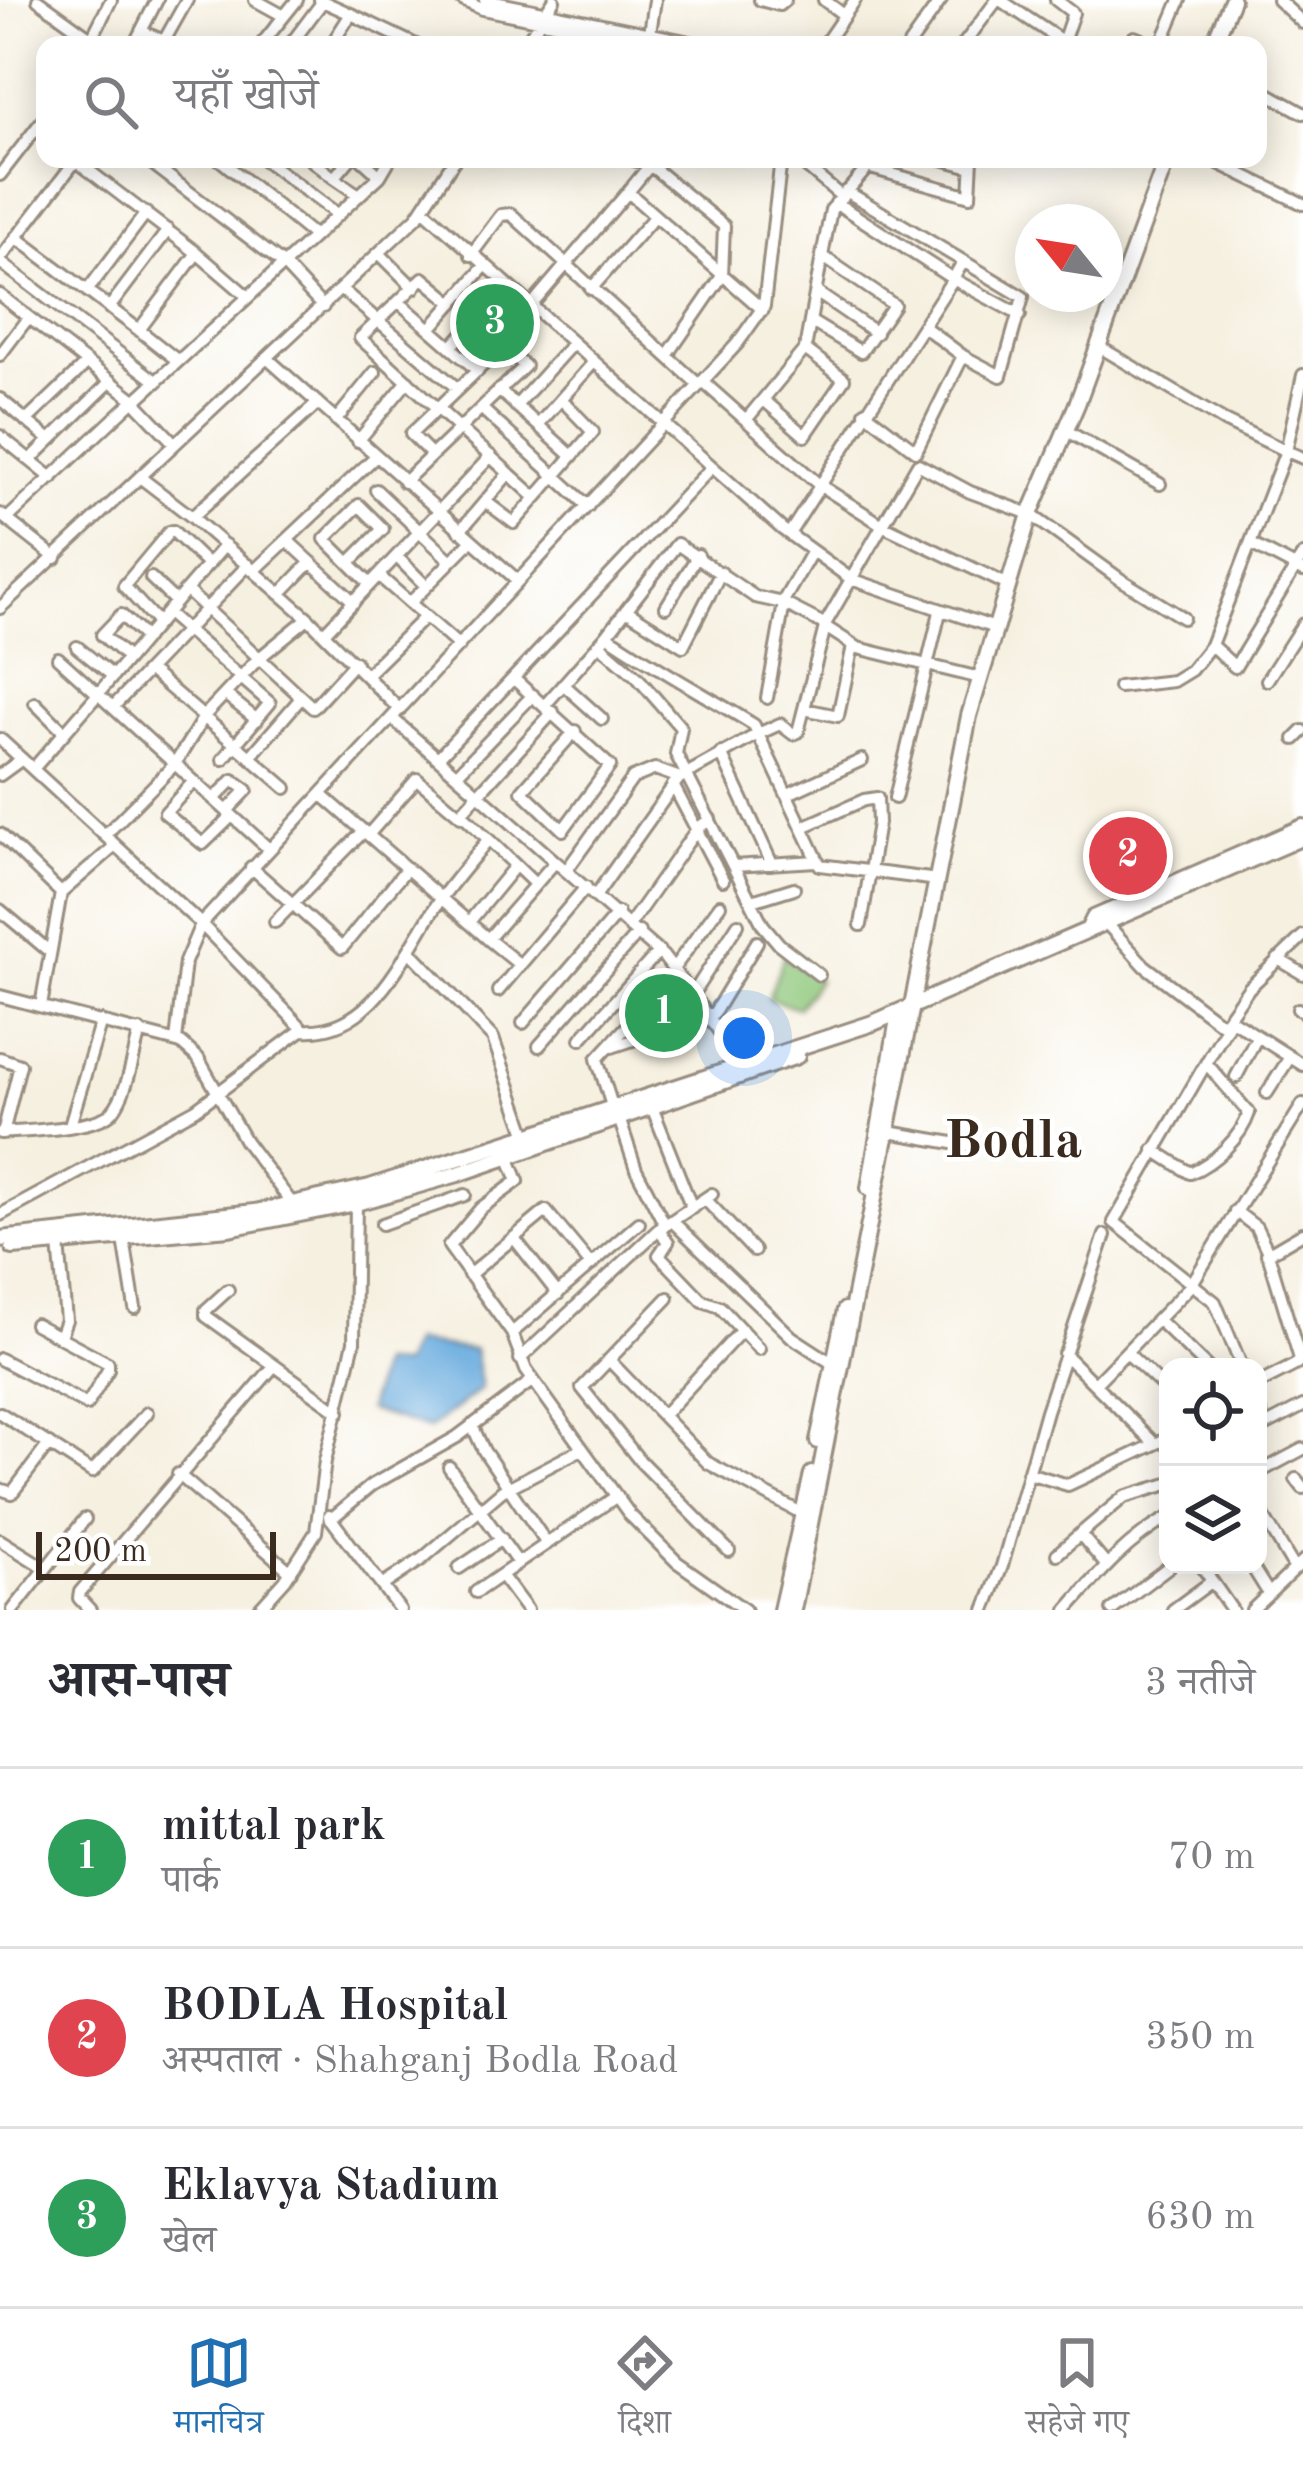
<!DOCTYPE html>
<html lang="hi">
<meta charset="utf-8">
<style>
:root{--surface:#fff;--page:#f2f2f3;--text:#2b2b33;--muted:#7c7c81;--line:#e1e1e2;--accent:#1f6fb2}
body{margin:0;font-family:"Old Standard TT","Noto Serif Devanagari",serif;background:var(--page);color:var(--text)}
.controls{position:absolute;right:36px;bottom:36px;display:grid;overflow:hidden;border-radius:24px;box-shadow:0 6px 30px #0003}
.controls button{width:108px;height:108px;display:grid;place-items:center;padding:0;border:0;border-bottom:3px solid var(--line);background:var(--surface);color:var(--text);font:60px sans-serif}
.compass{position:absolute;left:1015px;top:204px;width:108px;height:108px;border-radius:50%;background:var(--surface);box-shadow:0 6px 30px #0003;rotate:300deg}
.scale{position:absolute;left:36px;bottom:30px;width:240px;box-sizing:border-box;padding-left:12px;border:6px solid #3b2a1e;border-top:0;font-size:33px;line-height:42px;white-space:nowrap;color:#3b2a1e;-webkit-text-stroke:9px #fff;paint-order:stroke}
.you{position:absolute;left:744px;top:1038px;width:42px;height:42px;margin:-30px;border:9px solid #fff;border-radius:50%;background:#1a73e8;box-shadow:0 0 0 18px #1a73e833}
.badge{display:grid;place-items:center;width:78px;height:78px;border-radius:50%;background:var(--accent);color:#fff;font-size:39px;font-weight:700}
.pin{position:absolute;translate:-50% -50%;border:6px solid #fff;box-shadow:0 3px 12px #0006}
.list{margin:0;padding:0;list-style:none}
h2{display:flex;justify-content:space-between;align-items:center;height:156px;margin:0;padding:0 48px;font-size:51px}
h2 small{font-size:39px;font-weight:400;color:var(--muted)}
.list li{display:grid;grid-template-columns:78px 1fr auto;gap:36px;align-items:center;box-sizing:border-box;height:180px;padding:0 48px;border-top:3px solid var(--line)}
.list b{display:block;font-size:45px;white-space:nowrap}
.list p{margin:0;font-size:39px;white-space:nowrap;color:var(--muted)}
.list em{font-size:39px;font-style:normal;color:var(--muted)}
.icon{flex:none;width:66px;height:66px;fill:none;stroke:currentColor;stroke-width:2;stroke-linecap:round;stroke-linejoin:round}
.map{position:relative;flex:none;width:1303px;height:1610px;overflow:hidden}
.search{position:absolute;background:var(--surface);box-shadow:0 6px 30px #0003;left:36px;right:36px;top:36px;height:132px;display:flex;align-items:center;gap:30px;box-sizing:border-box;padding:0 42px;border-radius:24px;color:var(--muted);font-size:45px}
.sheet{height:696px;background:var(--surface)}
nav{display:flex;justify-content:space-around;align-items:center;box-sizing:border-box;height:168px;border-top:3px solid var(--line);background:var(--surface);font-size:33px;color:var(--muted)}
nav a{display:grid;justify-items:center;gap:6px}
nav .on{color:var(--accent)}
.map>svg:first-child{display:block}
.green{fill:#8ec77a;stroke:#64784c;stroke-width:3}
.water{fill:#69acde;stroke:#526b7e;stroke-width:3}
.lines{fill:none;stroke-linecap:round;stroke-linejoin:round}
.minor-casing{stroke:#988d7f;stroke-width:16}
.major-casing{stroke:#988d7f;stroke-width:20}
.minor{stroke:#fff;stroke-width:10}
.major{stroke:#fff;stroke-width:14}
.labels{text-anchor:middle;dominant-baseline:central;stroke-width:9;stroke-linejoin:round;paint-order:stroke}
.district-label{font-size:54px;font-weight:bold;fill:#3b2a1e;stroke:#fff}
</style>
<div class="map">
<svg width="1303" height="1610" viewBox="0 0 1303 1610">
<rect width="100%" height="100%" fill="#fff"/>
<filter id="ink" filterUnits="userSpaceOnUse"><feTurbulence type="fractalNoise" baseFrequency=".00833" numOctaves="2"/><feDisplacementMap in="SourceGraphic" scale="24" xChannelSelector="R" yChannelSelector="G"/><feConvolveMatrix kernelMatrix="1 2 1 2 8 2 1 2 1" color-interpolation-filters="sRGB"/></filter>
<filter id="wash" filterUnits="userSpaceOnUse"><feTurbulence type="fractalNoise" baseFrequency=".004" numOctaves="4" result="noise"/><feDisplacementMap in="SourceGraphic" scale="48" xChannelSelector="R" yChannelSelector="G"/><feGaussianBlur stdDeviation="2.7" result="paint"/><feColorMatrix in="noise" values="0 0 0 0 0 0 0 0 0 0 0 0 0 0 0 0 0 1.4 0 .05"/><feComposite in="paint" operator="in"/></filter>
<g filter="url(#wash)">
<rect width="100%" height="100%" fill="#f6f0e0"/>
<path class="green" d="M784,956L818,980L798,1008L768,999Z"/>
<path class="water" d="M413,1342L474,1350L481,1389L429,1429L368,1410L380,1364L402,1365Z"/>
</g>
<g filter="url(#ink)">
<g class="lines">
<defs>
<path id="minor" d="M38,0L92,39
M255,0L284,16
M320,0L351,14
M462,0L482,9L664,45
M485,0L705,45
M760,0L779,5L785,0
M824,0L844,15
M1000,0L1068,45
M1056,0L1073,13L1063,42
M1278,0L1303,23
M141,31L164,41L187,0
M650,33L655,0
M1134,37L1154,45
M90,42L111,0
M134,45L157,0
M261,45L297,0
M290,45L323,1
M331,45L351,14L416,45
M524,45L554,0
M824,45L855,0
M909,45L941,0
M963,45L997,0
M1161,45L1180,0
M1258,88L1303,113
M146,159L282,263L323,307
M219,159L313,235
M263,159L337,214
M310,159L334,178
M350,159L334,178L359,195
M361,159L380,176
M631,159L650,165L724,226L722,276L667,356
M797,159L842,197
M942,159L971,167
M1210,159L1303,204
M75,160L197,253
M867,167L970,196L972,159
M0,175L45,117
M846,191L1023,297L1001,376L963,356
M628,192L650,165
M836,203L953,279L963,262
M423,209L782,529L851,579L995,628
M16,237L139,330
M379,253L414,288
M471,255L501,215L511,214L699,385
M822,256L831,210L875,159
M0,259L77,159
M0,262L157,382
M341,289L458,389
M591,289L655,216
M87,291L146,213
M816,292L876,333
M0,295L136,401
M399,302L478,371
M453,303L423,278L360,338L535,497
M530,307L628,192L763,310
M109,308L168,230
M430,329L484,267
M1098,346L1224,421L1286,451L1211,645L1235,667L1303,555
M451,347L475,321
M805,349L822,256L894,305L861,352L810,321
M0,355L28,318
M268,359L517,580
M178,361L139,330L197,253L246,295
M1303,375L1286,451L1303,458
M702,381L818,484L884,526L1008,585
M499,390L572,456
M0,399L50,440
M516,406L572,344
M481,408L588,506
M865,412L916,451L963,356L923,326
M336,420L375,372
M746,420L805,349L844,379L805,436L765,401
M26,421L87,363
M538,425L593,363
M1065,430L1160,484
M0,436L52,478
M358,441L408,381
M175,444L138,405L137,399L380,176L390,159
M432,455L411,434L503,346
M30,460L111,381
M141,478L192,517L308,618
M404,482L525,366L475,321L508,287
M376,490L451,561
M486,502L514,523L593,432L561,399
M0,514L56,558
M192,517L318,403
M7,519L135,399
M460,531L509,473
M789,534L953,279L1020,315
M287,540L354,602
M1251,544L1303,571
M397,557L426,586
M349,563L325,539L359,505L383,529L349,563L370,584
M254,571L375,457
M379,576L459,646
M151,578L176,602
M186,590L225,545
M280,594L311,562
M410,603L471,541
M666,607L698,555
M0,608L417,217L455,159
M626,610L683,646L721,572
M167,613L270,703L223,759
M158,623L124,586L169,532L173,531L208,565
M324,633L491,456
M607,635C655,668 704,694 754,725L758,734L780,724L793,734L798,732L825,627
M599,644L637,677L681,728L676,754L763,925L779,944L819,975
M77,647L113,676
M58,658L98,694L186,590L313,708L355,662
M128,658L102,635L121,615L146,638
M149,670L286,788
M366,675L425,617
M980,678L858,648L824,626L918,464L970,492L1030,514L1120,579L1183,618
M514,679L610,766L563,830L522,791L575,731
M1267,680L1303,624
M563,684L602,719
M1119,687L1173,681L1191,670L1211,645
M226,695L257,720
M767,698L785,598L812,551
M35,703L64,732
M545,705L607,635L677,544L755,597L783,603L824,624
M113,707L248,565
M804,709L838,716L853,646
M393,719L663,956L745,1066
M0,739L201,924L303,1029L196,1109L0,1215
M1295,739L1303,731
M721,753L772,864
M251,756L301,698
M438,758L712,467
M33,769L98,694L175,764L205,715L258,659L308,618L400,710
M458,773L533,695
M0,775L22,759
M194,781L165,813L203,844L232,816
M673,785L723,880
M788,794L862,760
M322,795L488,939
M895,798L940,612
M214,799L233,780L247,790L227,811
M803,827L864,800L877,798L878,823L861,925
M0,834L61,893
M105,835L175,764L269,849
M368,835L417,779L461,816
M733,866L817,861
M251,867L342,948L407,868
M566,871L633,778L655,769L680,778
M535,884L461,813L553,712
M596,895L679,778L758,734L820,865L938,880
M752,901L794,888
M0,910L50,952
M275,922L364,831
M469,922L515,866
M630,924L697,829L710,819
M1107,924L1145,966L1223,1025L1249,988L1303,936
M410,951L493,1038L527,1136
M1278,959L1303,974
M520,965L488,939L555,862
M673,969L720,905
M498,991L586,887
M692,995L738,924
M0,996L181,1043L198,1058L245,1141L294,1206
M41,1006L61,893L115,846
M1298,1009L1303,1012
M1230,1019L1303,1065
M1231,1020L1114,1222L1215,1302L1242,1367
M523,1023L618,913
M303,1030C375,1035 405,950 440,900C454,880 471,861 487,841
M581,1039L659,951
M176,1041L185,962L201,924L737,344L764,306L781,159
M539,1046L639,932
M612,1047L714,1013L757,942
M0,1058L20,1065L3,1133
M1236,1077L1257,1037
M1267,1093L1290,1057
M612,1106L597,1059L676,973
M652,1107L692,1208
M619,1118L636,1169L665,1225
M70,1125L101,1021
M889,1132L970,1146
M0,1133C24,1131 97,1129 112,1112C128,1093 133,1055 140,1031
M1154,1150L1190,1173C1214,1163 1241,1138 1249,1113L1206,1063
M508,1156L518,1181L481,1208L449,1246L512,1333L639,1223
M705,1199L754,1251
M1235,1211L1256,1227L1267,1250L1300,1359L1297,1364L1258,1384
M672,1221L792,1337L835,1365
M382,1224L465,1195
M659,1230L668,1242L659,1255L703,1301L720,1307L759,1349
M514,1238L558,1294
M124,1239L135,1308
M59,1244L66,1320L60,1336
M1267,1254L1303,1233
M469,1275L546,1211L591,1265
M228,1290L206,1310V1316L339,1412
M668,1298L582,1388L640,1461L729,1551
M1158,1320L1207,1367
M512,1333L526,1370L630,1515L677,1562L745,1610
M1126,1352L1168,1391
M1064,1354L1154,1443
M0,1359L87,1405L108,1370V1363L35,1324
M520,1359L658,1230L712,1194
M609,1360L708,1463L803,1514
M1097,1382L1191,1285L1303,1104
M1258,1407L1264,1424L1259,1430
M0,1413L92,1472L147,1413
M663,1415L742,1330
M472,1425L484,1451L547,1544
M1263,1427L1303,1406
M449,1467L518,1563
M1028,1473L1068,1485L1168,1438
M1258,1473L1303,1449
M178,1474L291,1572
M1296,1479L1303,1488
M0,1489L12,1493L49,1444
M329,1516L400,1610
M1258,1518L1264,1517L1295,1569
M331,1519L372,1485L457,1437L533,1380
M0,1540L45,1568
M1057,1554L1081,1533
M1201,1565L1232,1610
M1251,1565L1269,1594
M1107,1566L1080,1534L1124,1497L1168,1484
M459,1568L502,1539
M501,1575L527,1610
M383,1585L422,1559L502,1491L582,1449
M476,1592L617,1496
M13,1610L85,1519
M90,1610L79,1598L80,1592L274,1366
M258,1610L285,1580L316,1532L325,1461L354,1342L356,1203
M985,1610L1002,1566L1046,1411L1105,1235
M1067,1610C1097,1576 1127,1540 1168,1518
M1112,1610L1171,1565
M1173,1610L1211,1582
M1252,1610L1303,1561"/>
<path id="major" d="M1213,45L1232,0
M1089,928L1094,918L1303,827
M869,1188L899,1013
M0,1239L255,1212L370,1187L873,1023L1303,837
M13,1247L229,1228L356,1203L458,1174L797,1056
M818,1441L845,1310
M781,1610L812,1474
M793,1610L969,716L1030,514L1077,404L1167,159"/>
</defs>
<use href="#minor" class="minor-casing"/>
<use href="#major" class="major-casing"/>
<use href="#minor" class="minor"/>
<use href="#major" class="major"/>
</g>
</g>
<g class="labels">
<g class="district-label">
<text x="1013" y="1143">Bodla</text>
</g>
</g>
</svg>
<div class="controls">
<button><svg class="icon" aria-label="locate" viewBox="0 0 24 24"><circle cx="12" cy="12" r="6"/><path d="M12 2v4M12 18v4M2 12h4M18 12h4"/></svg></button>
<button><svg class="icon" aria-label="layers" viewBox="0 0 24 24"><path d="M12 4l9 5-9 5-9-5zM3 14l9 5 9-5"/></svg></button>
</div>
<svg class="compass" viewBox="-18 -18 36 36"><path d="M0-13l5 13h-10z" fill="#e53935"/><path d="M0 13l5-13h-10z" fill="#7c7c81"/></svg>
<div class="scale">200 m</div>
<div class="you"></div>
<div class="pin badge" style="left:664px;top:1013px;background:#2e9e5b">1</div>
<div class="pin badge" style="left:1128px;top:856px;background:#e0444e">2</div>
<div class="pin badge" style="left:495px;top:323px;background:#2e9e5b">3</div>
<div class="search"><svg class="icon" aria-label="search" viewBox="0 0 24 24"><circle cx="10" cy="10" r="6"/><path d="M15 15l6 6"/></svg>यहाँ खोजें</div>
</div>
<section class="sheet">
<h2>आस-पास<small>3 नतीजे</small></h2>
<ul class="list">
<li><span class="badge" style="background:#2e9e5b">1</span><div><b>mittal park</b><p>पार्क</p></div><em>70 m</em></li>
<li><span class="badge" style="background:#e0444e">2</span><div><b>BODLA Hospital</b><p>अस्पताल · Shahganj Bodla Road</p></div><em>350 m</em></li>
<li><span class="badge" style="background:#2e9e5b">3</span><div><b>Eklavya Stadium</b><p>खेल</p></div><em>630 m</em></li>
</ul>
</section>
<nav>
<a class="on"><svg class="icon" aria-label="map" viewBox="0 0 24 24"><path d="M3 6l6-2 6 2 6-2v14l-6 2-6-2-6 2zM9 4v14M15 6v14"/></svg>मानचित्र</a>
<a><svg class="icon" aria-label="directions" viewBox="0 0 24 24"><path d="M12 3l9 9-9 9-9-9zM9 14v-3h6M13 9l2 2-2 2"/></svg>दिशा</a>
<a><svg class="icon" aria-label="saved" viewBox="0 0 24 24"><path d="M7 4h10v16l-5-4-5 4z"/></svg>सहेजे गए</a>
</nav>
